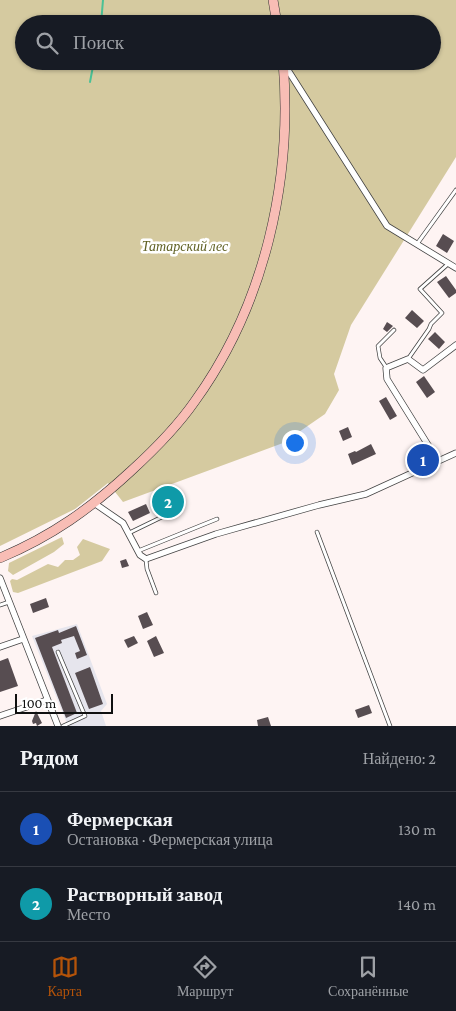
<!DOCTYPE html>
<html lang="ru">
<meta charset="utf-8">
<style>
:root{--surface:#171b24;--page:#242831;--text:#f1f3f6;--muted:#9ea1a6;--line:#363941;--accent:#b45309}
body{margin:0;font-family:"Crimson Pro",serif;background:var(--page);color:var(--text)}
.scale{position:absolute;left:15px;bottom:12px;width:98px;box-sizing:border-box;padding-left:5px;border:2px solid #101010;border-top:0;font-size:14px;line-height:18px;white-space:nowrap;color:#101010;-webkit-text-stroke:4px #fff;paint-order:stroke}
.you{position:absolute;left:294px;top:442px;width:18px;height:18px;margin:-12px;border:4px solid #fff;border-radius:50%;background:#1a73e8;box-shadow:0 0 0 8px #1a73e833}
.badge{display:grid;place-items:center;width:32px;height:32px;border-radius:50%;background:var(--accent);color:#fff;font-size:16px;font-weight:700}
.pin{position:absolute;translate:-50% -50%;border:2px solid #fff;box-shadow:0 1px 5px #0006}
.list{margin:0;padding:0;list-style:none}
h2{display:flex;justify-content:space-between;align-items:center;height:65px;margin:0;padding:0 20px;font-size:21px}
h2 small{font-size:16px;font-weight:400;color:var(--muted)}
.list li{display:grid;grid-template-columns:32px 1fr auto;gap:15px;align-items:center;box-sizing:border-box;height:75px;padding:0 20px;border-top:1px solid var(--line)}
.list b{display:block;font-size:19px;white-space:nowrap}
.list p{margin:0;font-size:16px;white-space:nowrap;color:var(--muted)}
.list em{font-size:16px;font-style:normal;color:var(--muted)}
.icon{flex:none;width:28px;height:28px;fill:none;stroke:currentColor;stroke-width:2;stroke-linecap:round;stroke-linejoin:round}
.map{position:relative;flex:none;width:456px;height:726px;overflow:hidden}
.search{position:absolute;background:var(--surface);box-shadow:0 1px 4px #0004;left:15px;right:15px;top:15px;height:55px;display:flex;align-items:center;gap:12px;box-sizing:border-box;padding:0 18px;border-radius:28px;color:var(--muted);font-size:19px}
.sheet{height:215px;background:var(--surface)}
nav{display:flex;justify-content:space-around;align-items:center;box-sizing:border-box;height:70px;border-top:1px solid var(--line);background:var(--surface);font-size:14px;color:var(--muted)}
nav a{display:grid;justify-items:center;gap:2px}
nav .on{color:var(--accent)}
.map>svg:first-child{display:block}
.industrial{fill:#e6e5ed}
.forest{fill:#d5caa0;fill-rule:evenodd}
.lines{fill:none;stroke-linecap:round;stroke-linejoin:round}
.stream{stroke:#4ac195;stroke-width:2}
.building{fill:#574d51}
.lane-casing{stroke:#434343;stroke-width:4.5}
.street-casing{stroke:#434343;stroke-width:7}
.secondary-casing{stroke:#323232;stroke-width:10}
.lane{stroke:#fff;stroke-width:3}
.street{stroke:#fff;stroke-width:5.5}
.secondary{stroke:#f8bdb5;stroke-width:9}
.labels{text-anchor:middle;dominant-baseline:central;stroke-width:5;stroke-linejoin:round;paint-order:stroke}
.park-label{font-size:14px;font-style:italic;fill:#616225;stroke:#fff}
</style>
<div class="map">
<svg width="456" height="726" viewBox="0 0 456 726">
<rect width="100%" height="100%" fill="#fef4f3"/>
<path class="industrial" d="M77,624L107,704L101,711L106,726H68L32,636Z"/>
<path class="forest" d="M0,0H456V157L351,325L334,374L339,390L325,414L283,443L123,502L108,483L75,509L0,546ZM24,24H432V61H24Z
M62,537L64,544L54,552L13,575L8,571L9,563Z
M83,539L110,549L102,561L18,593L13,592L10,581L12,579L17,580L48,564L58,567L65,560H73L80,555L77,547Z"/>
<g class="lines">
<path class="stream" d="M101,24L103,0
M90,82L94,61"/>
</g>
<path class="building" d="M443,234L454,241L447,253L436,246Z
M446,276L456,290V293L449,298L437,282Z
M412,310L424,321L417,328L405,318Z
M387,322L393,326L387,332L383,329Z
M435,332L445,342L439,349L428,339Z
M424,376L435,392L427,398L416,382Z
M386,397L397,416L390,420L379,401Z
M348,427L352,437L343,441L339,431Z
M371,444L376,454L352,465L348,454L355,451L356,452Z
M171,495L175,505L166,510L161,499Z
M146,504L150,513L133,521L128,512Z
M126,559L129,566L122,568L120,561Z
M46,598L49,607L33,613L30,604Z
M147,612L153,625L143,629L138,616Z
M76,626L87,655L77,659L75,653L80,651L74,636L61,640L62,643L52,647L77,713L66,718L35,638L58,630L59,633Z
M134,636L138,643L128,648L124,640Z
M156,636L164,653L154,657L147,641Z
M8,658L18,686L0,692V661Z
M90,667L103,704L89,709L75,673Z
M369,705L372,713L358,718L355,710Z
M36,711L42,723L37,726L36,723L33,724L32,721Z
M268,717L271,726H258L257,720Z"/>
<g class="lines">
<defs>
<path id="lane" d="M417,244L456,190
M408,359L429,329L431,324L442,313L420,289L448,264
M386,367L380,358L378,346L394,330
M317,532L390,726
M129,533L164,516
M138,551L217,519
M146,560L147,569L156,593
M0,605L9,602
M58,652L85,716L63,726"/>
<path id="street" d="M284,64L387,226L456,268
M438,461L387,379L386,368L408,359L423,370L456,345
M94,503L123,523L140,555L146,559L216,534L319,505L366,494L456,453
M0,578L58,726
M0,647L23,639
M0,716L47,700"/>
<path id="secondary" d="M273,0L277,24
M0,558C52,536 90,509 131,471C154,450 177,427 195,401C265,304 293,179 283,61"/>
</defs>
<use href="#lane" class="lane-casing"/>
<use href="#street" class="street-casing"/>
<use href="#secondary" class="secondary-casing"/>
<use href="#lane" class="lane"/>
<use href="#street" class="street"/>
<use href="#secondary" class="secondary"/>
</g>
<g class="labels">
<g class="park-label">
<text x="185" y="246">Татарский лес</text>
</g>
</g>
</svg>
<div class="scale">100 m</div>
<div class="you"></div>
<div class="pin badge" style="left:423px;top:460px;background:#1a4fb4">1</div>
<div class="pin badge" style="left:168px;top:502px;background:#0f9aa8">2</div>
<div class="search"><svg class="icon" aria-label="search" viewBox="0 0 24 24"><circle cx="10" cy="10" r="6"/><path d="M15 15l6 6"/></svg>Поиск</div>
</div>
<section class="sheet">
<h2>Рядом<small>Найдено: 2</small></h2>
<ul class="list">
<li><span class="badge" style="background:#1a4fb4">1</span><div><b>Фермерская</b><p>Остановка · Фермерская улица</p></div><em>130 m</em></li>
<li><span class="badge" style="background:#0f9aa8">2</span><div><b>Растворный завод</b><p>Место</p></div><em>140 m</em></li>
</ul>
</section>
<nav>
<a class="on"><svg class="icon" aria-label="map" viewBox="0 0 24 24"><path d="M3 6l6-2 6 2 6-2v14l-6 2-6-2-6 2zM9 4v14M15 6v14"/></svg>Карта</a>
<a><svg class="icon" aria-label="directions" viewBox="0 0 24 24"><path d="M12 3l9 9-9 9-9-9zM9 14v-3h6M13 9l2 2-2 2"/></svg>Маршрут</a>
<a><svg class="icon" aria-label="saved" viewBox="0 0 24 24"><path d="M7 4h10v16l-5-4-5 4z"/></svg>Сохранённые</a>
</nav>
